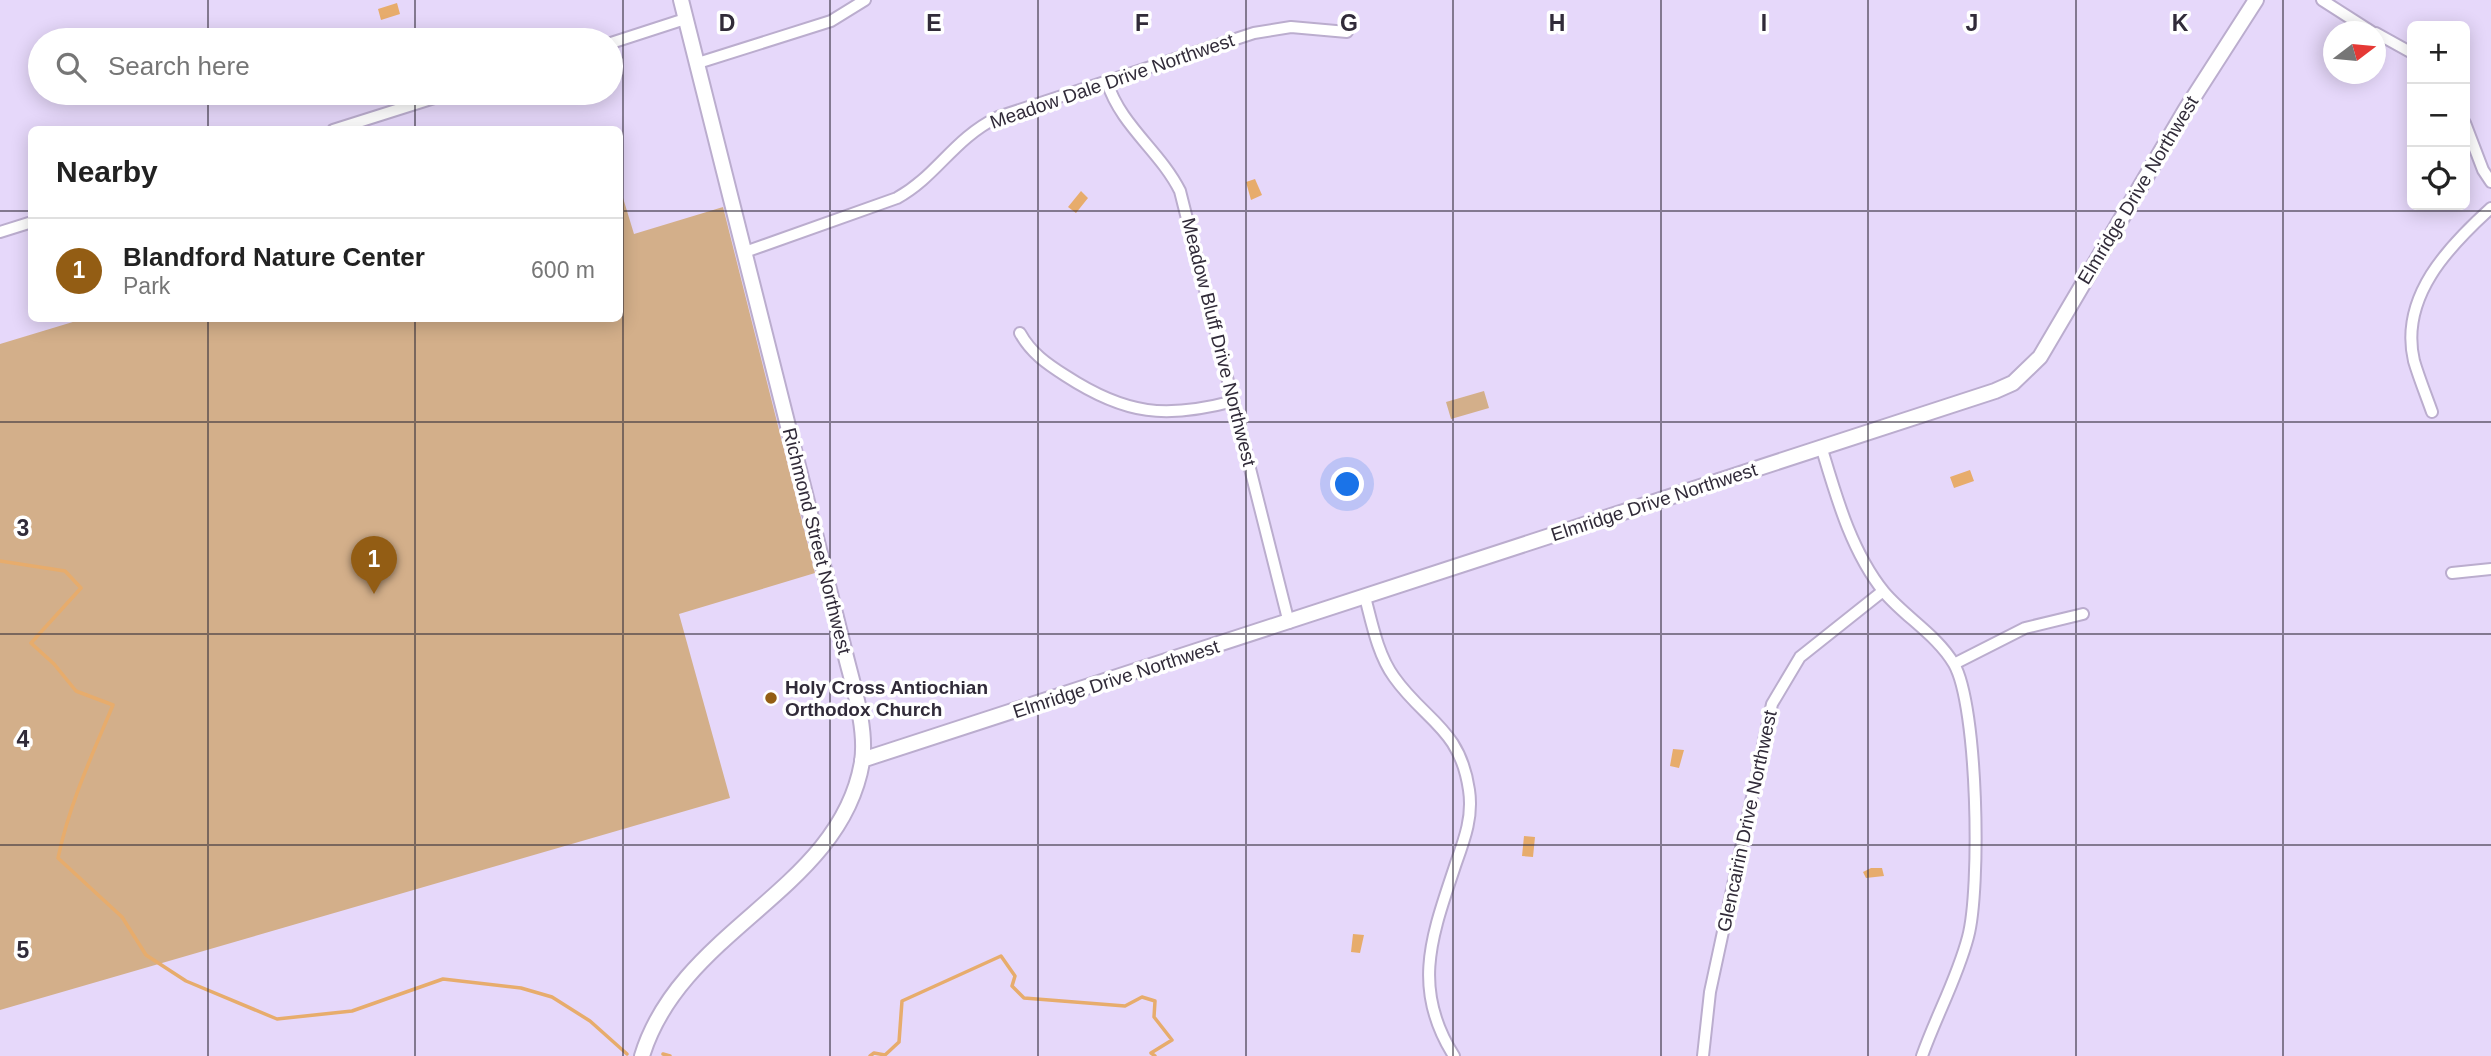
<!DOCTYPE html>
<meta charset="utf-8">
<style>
:root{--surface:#fff;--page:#f6f6f6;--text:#222;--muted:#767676;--line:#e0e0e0;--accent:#935d14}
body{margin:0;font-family:Arial,sans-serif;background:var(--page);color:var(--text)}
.controls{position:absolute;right:21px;top:21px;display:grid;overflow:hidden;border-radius:10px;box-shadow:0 4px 18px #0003}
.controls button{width:63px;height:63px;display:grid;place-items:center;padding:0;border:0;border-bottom:2px solid var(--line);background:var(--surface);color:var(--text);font:35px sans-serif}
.compass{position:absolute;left:2323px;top:21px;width:63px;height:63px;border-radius:50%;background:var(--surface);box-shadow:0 4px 18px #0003;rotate:74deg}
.you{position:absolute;left:1348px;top:485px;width:24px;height:24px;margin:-18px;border:5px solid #fff;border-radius:50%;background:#1a73e8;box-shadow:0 0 0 10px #1a73e833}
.badge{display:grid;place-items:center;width:46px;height:46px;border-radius:50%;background:var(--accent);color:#fff;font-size:23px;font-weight:700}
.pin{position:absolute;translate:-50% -58px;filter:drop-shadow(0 2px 4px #0008)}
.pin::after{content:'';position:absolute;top:37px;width:24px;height:21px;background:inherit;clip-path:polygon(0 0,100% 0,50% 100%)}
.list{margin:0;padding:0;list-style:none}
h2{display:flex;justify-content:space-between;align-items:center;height:91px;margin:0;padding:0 28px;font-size:30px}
h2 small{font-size:23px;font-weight:400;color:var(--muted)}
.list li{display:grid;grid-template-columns:46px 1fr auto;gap:21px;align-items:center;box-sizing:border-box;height:105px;padding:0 28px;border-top:2px solid var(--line)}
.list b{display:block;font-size:26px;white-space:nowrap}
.list p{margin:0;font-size:23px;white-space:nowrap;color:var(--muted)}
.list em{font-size:23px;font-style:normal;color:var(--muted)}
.icon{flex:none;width:38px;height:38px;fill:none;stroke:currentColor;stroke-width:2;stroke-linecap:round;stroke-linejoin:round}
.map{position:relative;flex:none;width:2491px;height:1056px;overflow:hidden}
.search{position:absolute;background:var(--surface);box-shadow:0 4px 18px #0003;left:28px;top:28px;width:595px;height:77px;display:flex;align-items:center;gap:18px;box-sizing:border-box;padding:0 24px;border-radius:38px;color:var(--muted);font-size:26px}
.panel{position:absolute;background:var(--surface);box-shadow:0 4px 18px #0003;left:28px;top:126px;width:595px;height:196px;border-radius:10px}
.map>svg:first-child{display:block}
.green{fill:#d3af8a}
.water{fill:#e7ac6c}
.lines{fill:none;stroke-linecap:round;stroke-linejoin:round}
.stream{stroke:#e7ac6c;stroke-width:3.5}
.street-casing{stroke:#bbadce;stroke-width:14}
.secondary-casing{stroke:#bbadce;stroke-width:18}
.street{stroke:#fff;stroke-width:10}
.secondary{stroke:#fff;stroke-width:14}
.grid{fill:none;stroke:#312b39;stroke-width:2;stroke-opacity:0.55}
.poi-dot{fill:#935d14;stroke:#fff;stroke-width:2.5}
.labels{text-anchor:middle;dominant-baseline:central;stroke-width:7;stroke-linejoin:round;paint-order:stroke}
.street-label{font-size:19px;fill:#312b39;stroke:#fff}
.poi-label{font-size:19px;font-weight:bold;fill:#312b39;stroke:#fff;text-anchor:start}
.grid-label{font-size:23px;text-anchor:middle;font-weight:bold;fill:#312b39;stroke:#fff;stroke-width:7;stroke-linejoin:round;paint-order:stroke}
</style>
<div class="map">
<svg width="2491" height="1056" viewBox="0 0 2491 1056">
<rect width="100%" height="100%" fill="#e6d8fa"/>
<path class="green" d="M620,188L634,234L723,207L815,573L679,614L730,798L0,1010V344L86,318H620Z
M1484,391L1489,408L1451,419L1446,402Z"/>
<path class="water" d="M397,3L400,14L381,20L378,9Z
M1255,179L1262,195L1251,200L1246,182Z
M1081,191L1088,198L1076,213L1068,207Z
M1970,470L1974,481L1954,488L1950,477Z
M1673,749L1684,750L1679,768L1670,766Z
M1524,836L1535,837L1533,857L1522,856Z
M1871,868H1882L1884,876L1866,878L1863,872Z
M1353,934L1364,935L1360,953L1351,952Z"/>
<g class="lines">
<path class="stream" d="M0,561L65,571L81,588L31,643L54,664L76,691L113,705C92,755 69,805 58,858L122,917L146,955L186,981L277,1019L352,1011L443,979L521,988L552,997L590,1021L627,1054
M663,1054L670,1056
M870,1056L874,1053L885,1055L899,1042L902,1001L1001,956L1015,976L1012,986L1024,998L1125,1006L1142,997L1155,1001L1154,1017L1172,1040L1151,1053L1155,1056"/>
<defs>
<path id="street" d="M2322,0L2372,32
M2376,33L2412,53
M611,43L685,19
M698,63L831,21L865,0
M1107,82C1121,126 1160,151 1180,191L1289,623
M2465,123L2483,170L2491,182
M333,130L450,93
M0,232L32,222
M745,252L897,198C937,176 953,139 998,117L1254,33L1291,27L1347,32
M1020,333C1031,353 1047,364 1066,376C1126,415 1166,419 1234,401
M2432,412C2426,395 2419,378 2414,361C2399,297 2449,246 2491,208
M1821,446C1836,496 1851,551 1884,592C1905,617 1937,635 1954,664C1978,706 1981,889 1968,937C1957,979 1936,1016 1922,1056
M2452,573L2491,569
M1365,597C1372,624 1378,655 1394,677C1425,721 1460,728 1469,790C1473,816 1465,838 1456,863C1433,933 1410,987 1454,1056
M1954,664L2025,628L2083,614
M1703,1056L1710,992L1772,704L1800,657L1883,591"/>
<path id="secondary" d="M862,760L1995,391L2013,383L2040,357L2186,109L2256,0
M642,1056C681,928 840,891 862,762C867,729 854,689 846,657L681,0"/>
</defs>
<use href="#street" class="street-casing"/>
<use href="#secondary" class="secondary-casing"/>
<use href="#street" class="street"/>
<use href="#secondary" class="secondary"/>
</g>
<path class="grid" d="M208,0V40M415,0V40M623,0V1056M830,0V1056M1038,0V1056M1246,0V1056M1453,0V1056M1661,0V1056M1868,0V1056M2076,0V1056M2283,0V1056M208,93V130M415,93V130M0,211H32M620,211H2491M208,318V1056M415,318V1056M0,422H2491M0,634H2491M0,845H2491"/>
<circle class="poi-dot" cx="771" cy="698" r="7"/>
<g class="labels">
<g class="street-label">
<text transform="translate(1112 81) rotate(-19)">Meadow Dale Drive Northwest</text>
<text transform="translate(2138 190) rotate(-59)">Elmridge Drive Northwest</text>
<text transform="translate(1219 342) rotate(76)">Meadow Bluff Drive Northwest</text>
<text transform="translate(1654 502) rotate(-18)">Elmridge Drive Northwest</text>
<text transform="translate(817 541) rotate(76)">Richmond Street Northwest</text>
<text transform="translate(1116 679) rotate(-18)">Elmridge Drive Northwest</text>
<text transform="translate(1747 821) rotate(-78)">Glencairin Drive Northwest</text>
</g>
<g class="poi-label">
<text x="785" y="687">Holy Cross Antiochian<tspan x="785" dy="22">Orthodox Church</tspan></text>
</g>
</g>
<g class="grid-label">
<text x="727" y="31">D</text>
<text x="934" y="31">E</text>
<text x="1142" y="31">F</text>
<text x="1349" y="31">G</text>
<text x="1557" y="31">H</text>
<text x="1764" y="31">I</text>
<text x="1972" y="31">J</text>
<text x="2180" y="31">K</text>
<text x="23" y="536">3</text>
<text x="23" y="747">4</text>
<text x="23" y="958">5</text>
</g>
</svg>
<div class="controls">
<button>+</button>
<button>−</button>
<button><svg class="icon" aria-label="locate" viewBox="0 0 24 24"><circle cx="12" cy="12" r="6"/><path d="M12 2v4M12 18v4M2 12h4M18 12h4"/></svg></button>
</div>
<svg class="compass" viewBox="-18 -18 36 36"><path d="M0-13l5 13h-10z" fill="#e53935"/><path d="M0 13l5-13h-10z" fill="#767676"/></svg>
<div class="you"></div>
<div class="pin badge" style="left:374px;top:594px">1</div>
<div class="search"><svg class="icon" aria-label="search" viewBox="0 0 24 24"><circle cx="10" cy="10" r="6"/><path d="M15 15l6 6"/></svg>Search here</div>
<section class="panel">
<h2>Nearby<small></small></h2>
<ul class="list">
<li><span class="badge">1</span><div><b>Blandford Nature Center</b><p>Park</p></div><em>600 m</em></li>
</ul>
</section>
</div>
